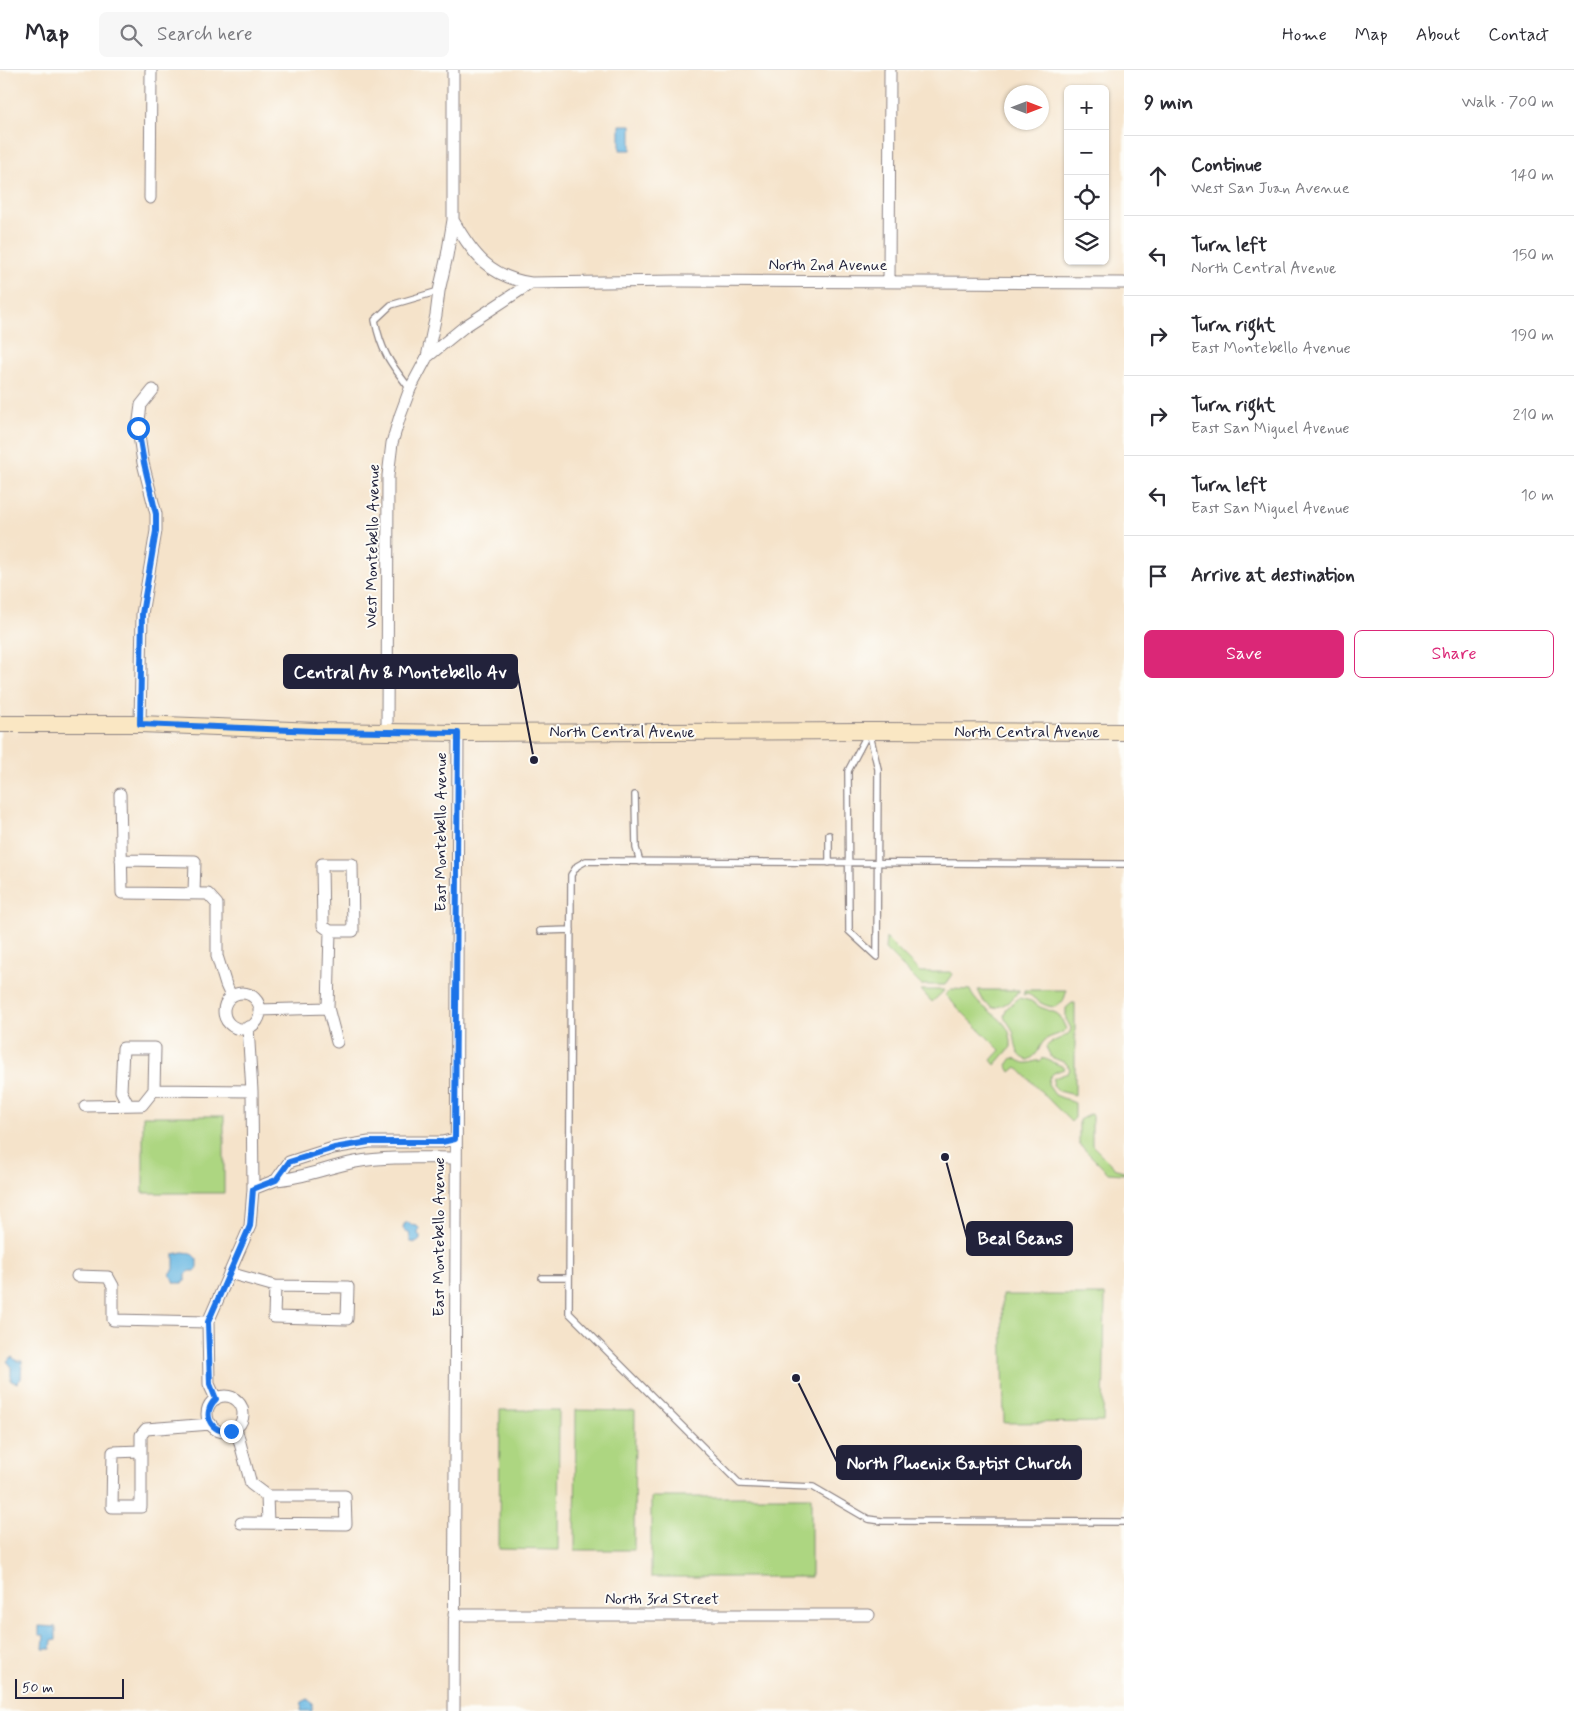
<!DOCTYPE html>
<meta charset="utf-8">
<style>
:root{--surface:#fff;--page:#f7f7f7;--text:#2b2b33;--muted:#7c7c81;--line:#e1e1e2;--accent:#db2777}
body{margin:0;font-family:Mynerve,sans-serif;background:var(--page);color:var(--text)}
.controls{position:absolute;right:15px;top:15px;display:grid;overflow:hidden;border-radius:8px;box-shadow:0 1px 4px #0004}
.controls button{width:45px;height:45px;display:grid;place-items:center;padding:0;border:0;border-bottom:1px solid var(--line);background:var(--surface);color:var(--text);font:25px sans-serif}
.compass{position:absolute;left:1004px;top:15px;width:45px;height:45px;border-radius:50%;background:var(--surface);box-shadow:0 1px 4px #0004;rotate:90deg}
.scale{position:absolute;left:15px;bottom:12px;width:109px;box-sizing:border-box;padding-left:5px;border:2px solid #22223b;border-top:0;font-size:14px;line-height:18px;white-space:nowrap;color:#22223b;-webkit-text-stroke:4px #fdfcf7;paint-order:stroke}
.stop{position:absolute;width:15px;height:15px;margin:-11px;border:4px solid #1a73e8;border-radius:50%;background:#fff}
.stop.end{background:#1a73e8;border-color:#fff;box-shadow:0 1px 5px #0008}
.list{margin:0;padding:0;list-style:none}
h2{display:flex;justify-content:space-between;align-items:center;height:65px;margin:0;padding:0 20px;font-size:21px}
h2 small{font-size:16px;font-weight:400;color:var(--muted)}
.list li{display:grid;grid-template-columns:32px 1fr auto;gap:15px;align-items:center;box-sizing:border-box;height:80px;padding:0 20px;border-top:1px solid var(--line)}
.list b{display:block;font-size:19px;white-space:nowrap}
.list p{margin:0;font-size:16px;white-space:nowrap;color:var(--muted)}
.list em{font-size:16px;font-style:normal;color:var(--muted)}
.actions{display:flex;gap:10px;padding:15px 20px}
.actions a{flex:1;padding:11px 0;border:1px solid var(--accent);border-radius:8px;text-align:center;font-size:18px;color:var(--accent)}
.actions .main{background:var(--accent);color:#fff}
.icon{flex:none;width:28px;height:28px;fill:none;stroke:currentColor;stroke-width:2;stroke-linecap:round;stroke-linejoin:round}
.map{position:relative;flex:none;width:1124px;height:1641px;overflow:hidden}
header{display:flex;align-items:center;gap:30px;box-sizing:border-box;height:70px;padding:0 25px;background:var(--surface);border-bottom:1px solid var(--line)}
header strong{font-size:24px}
nav{display:flex;gap:28px;margin-inline-start:auto;font-size:18px}
.search{width:350px;height:45px;background:var(--page);display:flex;align-items:center;gap:12px;box-sizing:border-box;padding:0 18px;border-radius:8px;color:var(--muted);font-size:19px}
main{display:flex}
aside{flex:1;background:var(--surface)}
.map>svg:first-child{display:block}
.green{fill:#add681;stroke:#687c5e}
.water{fill:#67b7e2;stroke:#446c8e}
.lines{fill:none;stroke-linecap:round;stroke-linejoin:round}
.lane-casing{stroke:#8c8282;stroke-width:8}
.street-casing{stroke:#8c8282;stroke-width:13}
.secondary-casing{stroke:#8c8282;stroke-width:18}
.lane{stroke:#fff;stroke-width:5.5}
.street{stroke:#fff;stroke-width:11}
.secondary{stroke:#fae7c3;stroke-width:16}
.route{stroke:#1a73e8;stroke-width:6}
.labels{text-anchor:middle;dominant-baseline:central;stroke-width:4;stroke-linejoin:round;paint-order:stroke}
.street-label{font-size:16px;fill:#22223b;stroke:#fdfcf7}
.leader{fill:none;stroke:#22223b;stroke-width:2}
.callout-dot{fill:#22223b;stroke:#fdfcf7;stroke-width:2}
.callout{fill:#22223b;stroke:#22223b;stroke-width:2}
.callout-label{font-size:18px;text-anchor:middle;font-weight:bold;fill:#fff}
</style>
<header>
<strong>Map</strong>
<div class="search"><svg class="icon" aria-label="search" viewBox="0 0 24 24"><circle cx="10" cy="10" r="6"/><path d="M15 15l6 6"/></svg>Search here</div>
<nav><a>Home</a><a>Map</a><a>About</a><a>Contact</a></nav>
</header>
<main>
<div class="map">
<svg width="1124" height="1641" viewBox="0 0 1124 1641">
<rect width="100%" height="100%" fill="#fdfcf7"/>
<filter id="ink" filterUnits="userSpaceOnUse"><feTurbulence type="fractalNoise" baseFrequency=".02" numOctaves="2"/><feDisplacementMap in="SourceGraphic" scale="10" xChannelSelector="R" yChannelSelector="G"/><feConvolveMatrix kernelMatrix="1 2 1 2 8 2 1 2 1" color-interpolation-filters="sRGB"/></filter>
<filter id="wash" filterUnits="userSpaceOnUse"><feTurbulence type="fractalNoise" baseFrequency=".0096" numOctaves="4" result="noise"/><feDisplacementMap in="SourceGraphic" scale="20" xChannelSelector="R" yChannelSelector="G"/><feGaussianBlur stdDeviation="1.12" result="paint"/><feColorMatrix in="noise" values="0 0 0 0 0 0 0 0 0 0 0 0 0 0 0 0 0 1.4 0 .05"/><feComposite in="paint" operator="in"/></filter>
<g filter="url(#wash)">
<rect width="100%" height="100%" fill="#f5e3ca"/>
<path class="green" d="M886,868L920,902H950L952,904L945,915H921L885,879Z
M951,919L970,920C979,944 1013,944 1011,977L995,995L991,990L1000,980L945,925Z
M921,920H945L932,932Z
M978,920H1019V922H1017C1014,930 1002,937 993,938L984,932Z
M1025,920H1067L1063,932L1055,937C1044,937 1034,929 1028,923L1023,925Z
M1019,928L1031,931L1040,937L1056,943L1060,946L1066,959C1060,966 1050,965 1044,971C1037,979 1040,984 1028,990C1014,986 1017,973 1013,961C1011,956 1007,952 1004,946L1007,938Z
M1072,933H1075V1025L1059,1021L1053,1015L1054,1008L1068,1003L1070,999L1066,993L1051,987L1046,977C1050,971 1063,969 1070,962L1071,958L1066,949V938Z
M1012,988C1018,988 1021,994 1028,993C1033,993 1035,990 1040,991L1043,988L1064,997V999C1055,1002 1048,1004 1048,1015L1055,1025L1075,1033V1048L1071,1052L1017,997L1011,1002L1007,995Z
M1090,1044L1092,1045V1075L1116,1099L1124,1101V1104L1108,1103L1079,1074V1050Z
M143,1046H224V1123H143Z
M1002,1225H1105L1103,1352L1004,1353Z
M500,1340H559L558,1480L499,1479Z
M576,1340L635,1341L634,1480H575Z
M651,1427H811V1507H651Z"/>
<path class="water" d="M620,55H631V80H620Z
M408,1152L411,1155L417,1156L419,1158L418,1164L420,1166V1170L416,1173L411,1172L409,1163L403,1159L404,1154Z
M183,1182L191,1183L197,1189V1198L195,1201H190L186,1204V1210L182,1213H174L170,1204L174,1199V1184Z
M12,1287L17,1291H22L21,1309L17,1313L11,1311V1296L7,1291Z
M39,1556L56,1557V1570L52,1571L51,1579H43L44,1565H39Z
M308,1629L312,1634V1641H301L302,1632Z"/>
</g>
<g filter="url(#ink)">
<g class="lines">
<defs>
<path id="lane" d="M410,319C391,294 381,282 375,250L391,235L439,221
M869,661L878,699L877,887L849,861L848,701Z
M635,725L636,778L640,792
M829,793V765
M1124,794L586,791L577,796L571,805L569,1243L740,1414L813,1417L868,1449L882,1451L1124,1452
M540,861L571,860
M542,1208H569"/>
<path id="street" d="M150,128L151,0
M453,150C473,185 490,207 531,213
M889,212L890,0
M427,287L464,257L531,213L677,211L1124,213
M140,654L142,544L156,461V444L143,393L138,358L141,335L153,320
M387,662L388,406L392,373L400,346L410,319L427,287L436,245L439,221L447,186L453,150V0
M120,724L122,823L208,824L217,834V886L226,915L231,926
M121,790L195,791L194,823
M224 941a18 18 0 1 1 36 0a18 18 0 1 1-36 0Z
M328,938L330,861L323,856L322,794H352L353,861H330
M259,940L328,938L337,972
M128,1035L121,1021L123,978H155L154,1020L252,1021
M85,1036L142,1035L154,1020
M455,1069L442,1072H369L333,1078L289,1092L276,1110C304,1108 328,1097 355,1092C388,1086 422,1088 455,1088
M253,1119L276,1110
M229,1203L275,1216L348,1217L347,1249L274,1247L275,1216
M77,1206L108,1207L113,1216V1250L208,1252
M207 1344a18 18 0 1 1 36 0a18 18 0 1 1-36 0Z
M216,1329L209,1314L208,1252L250,1156L253,1119L252,1021L248,957
M236,1358L251,1414L267,1426H345L346,1454L241,1453
M140,1381L113,1382L112,1437H141V1365L146,1359L211,1354
M267,1426L268,1453
M454,1545H869
M454,1641L458,663"/>
<path id="secondary" d="M0,654H140L316,661L458,663L869,661L1124,662"/>
</defs>
<use href="#lane" class="lane-casing"/>
<use href="#street" class="street-casing"/>
<use href="#secondary" class="secondary-casing"/>
<use href="#lane" class="lane"/>
<use href="#street" class="street"/>
<use href="#secondary" class="secondary"/>
</g>
</g>
<g class="lines" filter="url(#ink)">
<path class="route" d="M138,358L144,393L156,444V461L142,544L140,654L316,661L458,663L455,1069L442,1072H369L334,1078L289,1092L276,1110L253,1119L250,1156L208,1252L210,1314L216,1329C201,1343 210,1364 231,1361"/>
</g>
<g class="labels">
<g class="street-label">
<text x="828" y="195">North 2nd Avenue</text>
<text transform="translate(373 476) rotate(-89)">West Montebello Avenue</text>
<text x="622" y="662">North Central Avenue</text>
<text x="1027" y="662">North Central Avenue</text>
<text transform="translate(441 762) rotate(-90)">East Montebello Avenue</text>
<text transform="translate(439 1167) rotate(-90)">East Montebello Avenue</text>
<text x="662" y="1529">North 3rd Street</text>
</g>
</g>
<path class="leader" d="M534 690L517 602M945 1087L967 1168M796 1308L837 1392"/>
<g class="callout-dot">
<circle cx="534" cy="690" r="5"/>
<circle cx="945" cy="1087" r="5"/>
<circle cx="796" cy="1308" r="5"/>
</g>
<g class="callout">
<rect x="284" y="585" width="233" height="33" rx="5"/>
<rect x="967" y="1152" width="105" height="33" rx="5"/>
<rect x="837" y="1376" width="244" height="33" rx="5"/>
</g>
<g class="callout-label">
<text x="400" y="608">Central Av &amp; Montebello Av</text>
<text x="1020" y="1174">Beal Beans</text>
<text x="959" y="1399">North Phoenix Baptist Church</text>
</g>
</svg>
<div class="controls">
<button>+</button>
<button>−</button>
<button><svg class="icon" aria-label="locate" viewBox="0 0 24 24"><circle cx="12" cy="12" r="6"/><path d="M12 2v4M12 18v4M2 12h4M18 12h4"/></svg></button>
<button><svg class="icon" aria-label="layers" viewBox="0 0 24 24"><path d="M12 4l9 5-9 5-9-5zM3 14l9 5 9-5"/></svg></button>
</div>
<svg class="compass" viewBox="-18 -18 36 36"><path d="M0-13l5 13h-10z" fill="#e53935"/><path d="M0 13l5-13h-10z" fill="#7c7c81"/></svg>
<div class="scale">50 m</div>
<div class="stop" style="left:138px;top:358px"></div>
<div class="stop end" style="left:231px;top:1361px"></div>
</div>
<aside>
<h2>9 min<small>Walk · 700 m</small></h2>
<ul class="list">
<li><svg class="icon" aria-label="ahead" viewBox="0 0 24 24"><path d="M12 20V5M6 11l6-6 6 6"/></svg><div><b>Continue</b><p>West San Juan Avenue</p></div><em>140 m</em></li>
<li><svg class="icon" aria-label="left" viewBox="0 0 24 24"><path d="M17 20v-9H6M10 6l-5 5 5 5"/></svg><div><b>Turn left</b><p>North Central Avenue</p></div><em>150 m</em></li>
<li><svg class="icon" aria-label="right" viewBox="0 0 24 24"><path d="M7 20v-9h11M14 6l5 5-5 5"/></svg><div><b>Turn right</b><p>East Montebello Avenue</p></div><em>190 m</em></li>
<li><svg class="icon" aria-label="right" viewBox="0 0 24 24"><path d="M7 20v-9h11M14 6l5 5-5 5"/></svg><div><b>Turn right</b><p>East San Miguel Avenue</p></div><em>210 m</em></li>
<li><svg class="icon" aria-label="left" viewBox="0 0 24 24"><path d="M17 20v-9H6M10 6l-5 5 5 5"/></svg><div><b>Turn left</b><p>East San Miguel Avenue</p></div><em>10 m</em></li>
<li><svg class="icon" aria-label="arrive" viewBox="0 0 24 24"><path d="M6 21V4h12l-3 4 3 4H6"/></svg><div><b>Arrive at destination</b></div></li>
</ul>
<div class="actions"><a class="main">Save</a><a>Share</a></div>
</aside>
</main>
